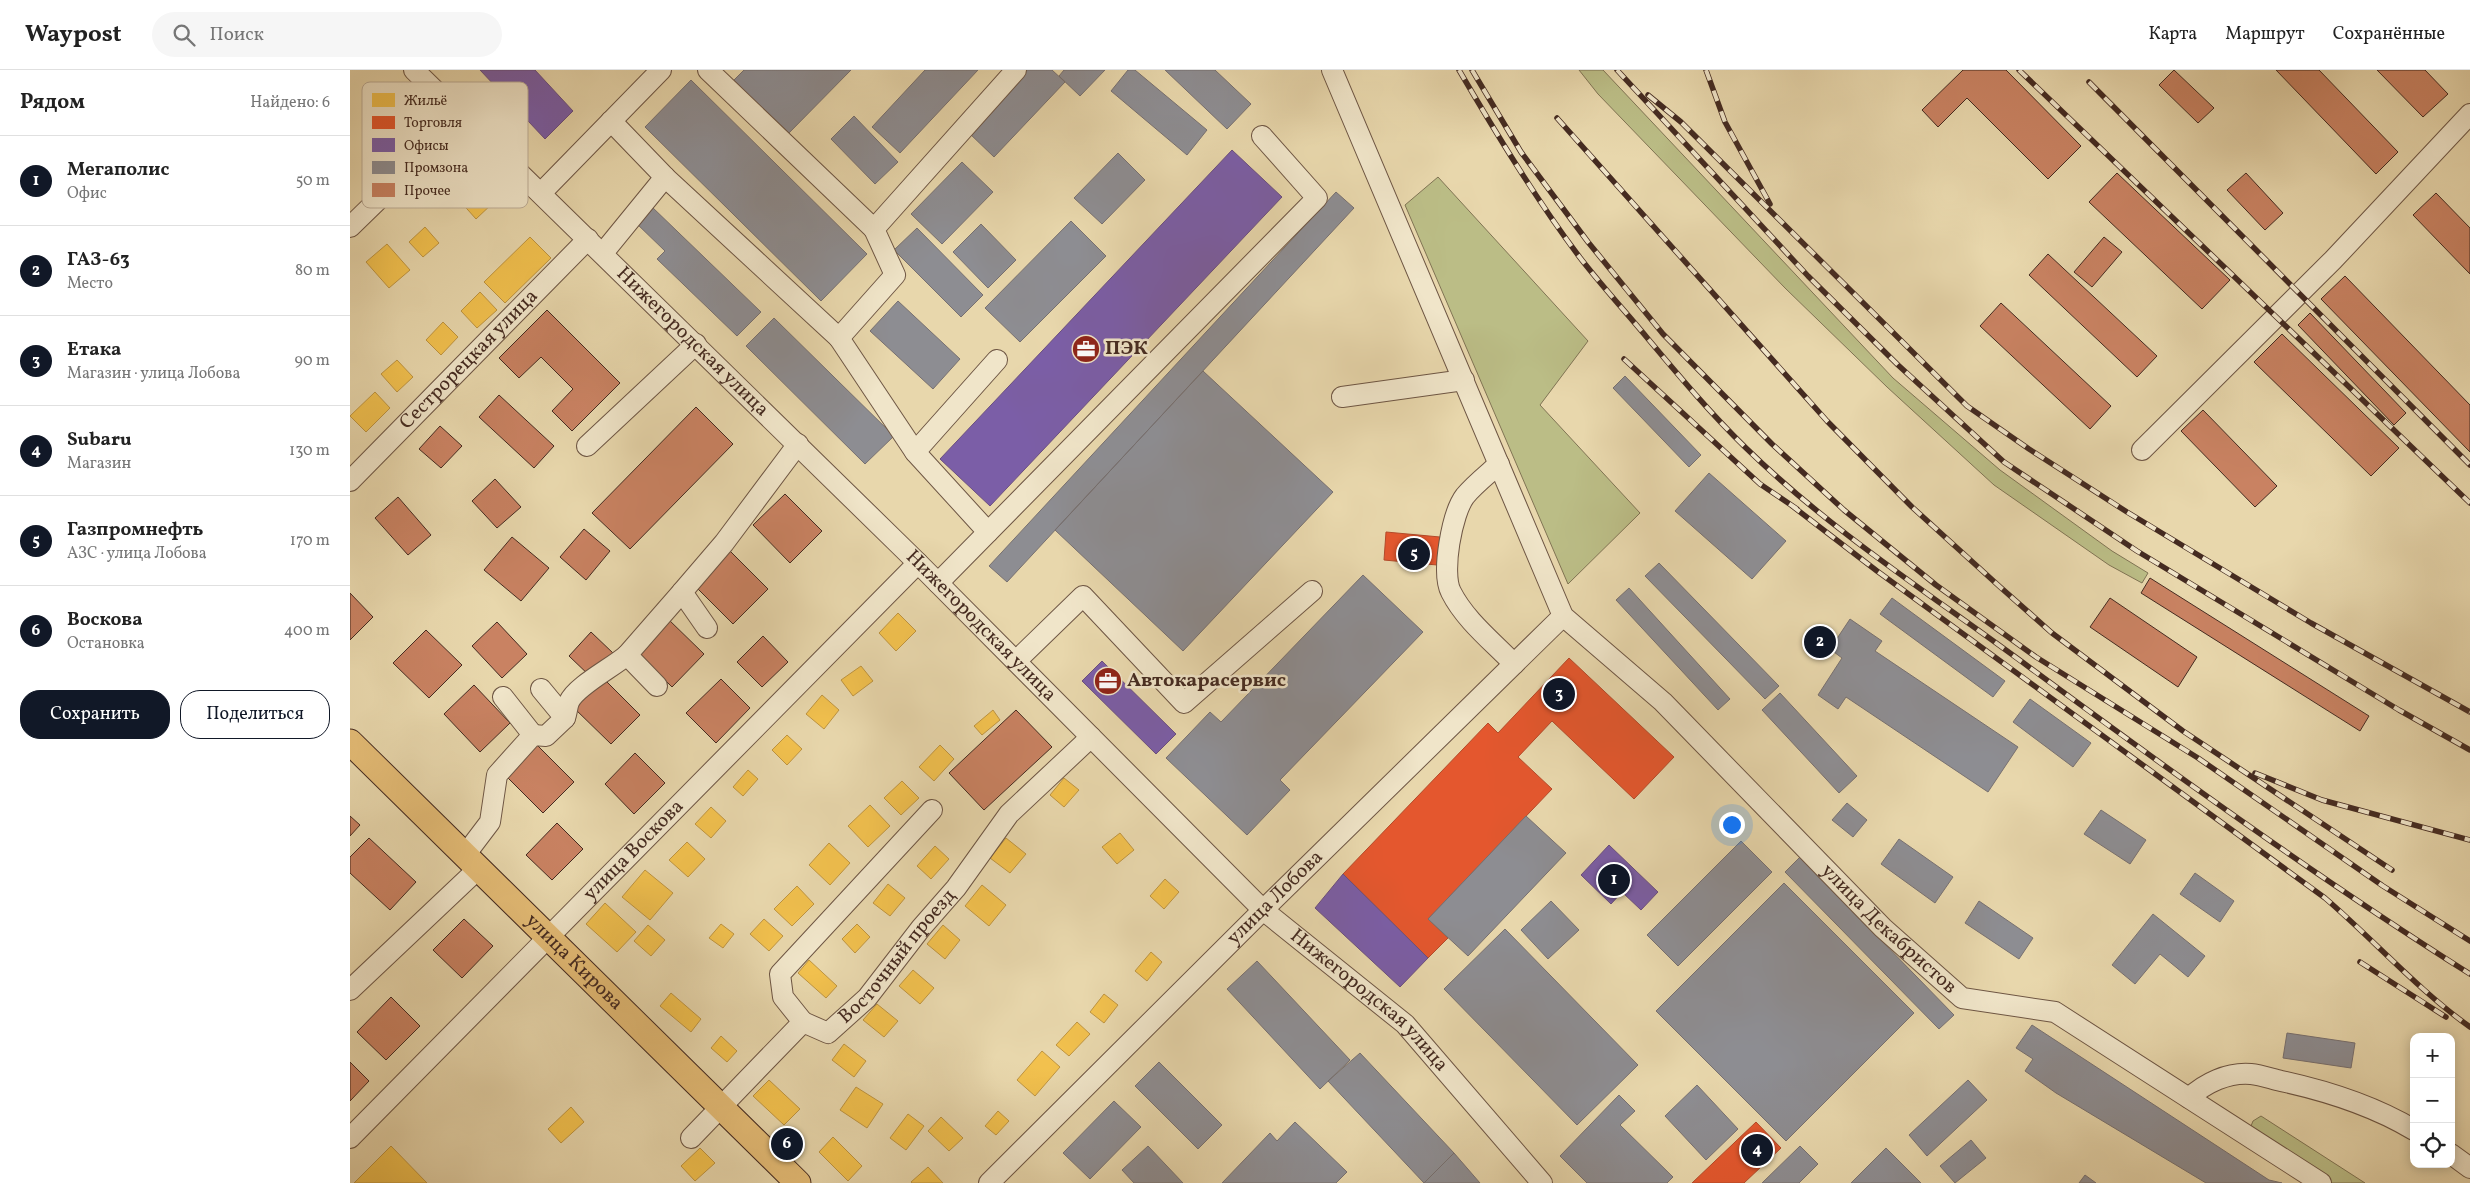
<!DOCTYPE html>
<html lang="ru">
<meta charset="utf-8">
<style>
:root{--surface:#fff;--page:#f6f6f6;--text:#222;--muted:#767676;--line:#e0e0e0;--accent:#111827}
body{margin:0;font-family:Vollkorn,serif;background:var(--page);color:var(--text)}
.controls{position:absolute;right:15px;bottom:15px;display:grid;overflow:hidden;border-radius:10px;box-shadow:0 2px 12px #0003}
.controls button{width:45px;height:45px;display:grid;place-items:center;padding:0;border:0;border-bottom:1px solid var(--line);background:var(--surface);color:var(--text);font:25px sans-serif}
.you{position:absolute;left:1381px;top:754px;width:18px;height:18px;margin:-12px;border:4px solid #fff;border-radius:50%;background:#1a73e8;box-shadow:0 0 0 8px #1a73e833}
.badge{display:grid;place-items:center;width:32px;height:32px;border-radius:50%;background:var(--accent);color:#fff;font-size:16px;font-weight:700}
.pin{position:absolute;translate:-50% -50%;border:2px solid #fff;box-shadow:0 1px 5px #0006}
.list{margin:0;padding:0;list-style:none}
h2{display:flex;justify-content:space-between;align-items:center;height:65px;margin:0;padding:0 20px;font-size:21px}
h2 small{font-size:16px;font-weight:400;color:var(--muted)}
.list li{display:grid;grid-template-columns:32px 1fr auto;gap:15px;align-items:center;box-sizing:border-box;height:90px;padding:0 20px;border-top:1px solid var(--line)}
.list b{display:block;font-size:19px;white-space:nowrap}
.list p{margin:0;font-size:16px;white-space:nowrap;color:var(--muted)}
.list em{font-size:16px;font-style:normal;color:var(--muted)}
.actions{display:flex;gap:10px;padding:15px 20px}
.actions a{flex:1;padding:11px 0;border:1px solid var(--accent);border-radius:20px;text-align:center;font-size:18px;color:var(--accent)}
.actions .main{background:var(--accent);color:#fff}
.icon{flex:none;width:28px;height:28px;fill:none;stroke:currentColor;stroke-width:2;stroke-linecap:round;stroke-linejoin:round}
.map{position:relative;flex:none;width:2120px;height:1113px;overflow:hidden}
header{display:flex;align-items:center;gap:30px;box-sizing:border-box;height:70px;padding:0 25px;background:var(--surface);border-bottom:1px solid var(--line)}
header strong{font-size:24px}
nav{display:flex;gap:28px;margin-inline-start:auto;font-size:18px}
.search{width:350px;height:45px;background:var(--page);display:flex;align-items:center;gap:12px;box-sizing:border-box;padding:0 18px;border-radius:28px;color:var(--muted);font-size:19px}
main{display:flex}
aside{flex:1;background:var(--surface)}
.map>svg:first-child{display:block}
.green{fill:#bbbd86;stroke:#807454}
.homes{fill:#f2c14e;stroke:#be9440}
.shops{fill:#e4572e;stroke:#b44a2a}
.offices{fill:#7b5ea7;stroke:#6b4f7f}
.industry{fill:#8d8d92;stroke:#777070}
.building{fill:#c98262;stroke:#452b21}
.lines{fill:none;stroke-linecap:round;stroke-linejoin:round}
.minor-casing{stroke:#6e5644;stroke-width:22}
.major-casing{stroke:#452b21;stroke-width:27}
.minor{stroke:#f0e5c9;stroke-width:20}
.major{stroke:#e4bc76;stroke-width:25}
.rail-casing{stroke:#452b21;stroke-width:5.5}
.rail{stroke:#f0e5c9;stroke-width:4;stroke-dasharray:11;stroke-linecap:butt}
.labels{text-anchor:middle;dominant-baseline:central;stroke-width:5;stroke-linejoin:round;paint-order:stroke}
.street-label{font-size:20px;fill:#452b21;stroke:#f0e5c9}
.poi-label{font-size:20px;font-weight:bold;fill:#452b21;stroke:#f0e5c9;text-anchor:start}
.key{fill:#f0e5c9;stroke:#bdad97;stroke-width:1}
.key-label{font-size:14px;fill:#452b21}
</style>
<header>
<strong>Waypost</strong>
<div class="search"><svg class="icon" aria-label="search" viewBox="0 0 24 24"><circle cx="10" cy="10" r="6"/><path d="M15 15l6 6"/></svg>Поиск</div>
<nav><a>Карта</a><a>Маршрут</a><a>Сохранённые</a></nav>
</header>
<main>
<aside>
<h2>Рядом<small>Найдено: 6</small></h2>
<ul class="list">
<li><span class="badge">1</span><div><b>Мегаполис</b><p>Офис</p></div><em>50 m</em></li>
<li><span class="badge">2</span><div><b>ГАЗ-63</b><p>Место</p></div><em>80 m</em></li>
<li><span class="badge">3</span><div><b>Етака</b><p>Магазин · улица Лобова</p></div><em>90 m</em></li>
<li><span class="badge">4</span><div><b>Subaru</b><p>Магазин</p></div><em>130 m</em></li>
<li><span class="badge">5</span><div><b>Газпромнефть</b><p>АЗС · улица Лобова</p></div><em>170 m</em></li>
<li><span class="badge">6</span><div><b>Воскова</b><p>Остановка</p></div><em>400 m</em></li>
</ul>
<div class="actions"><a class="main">Сохранить</a><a>Поделиться</a></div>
</aside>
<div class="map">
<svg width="2120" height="1113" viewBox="0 0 2120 1113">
<rect width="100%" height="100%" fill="#e8d7ac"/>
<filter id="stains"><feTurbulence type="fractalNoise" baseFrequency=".004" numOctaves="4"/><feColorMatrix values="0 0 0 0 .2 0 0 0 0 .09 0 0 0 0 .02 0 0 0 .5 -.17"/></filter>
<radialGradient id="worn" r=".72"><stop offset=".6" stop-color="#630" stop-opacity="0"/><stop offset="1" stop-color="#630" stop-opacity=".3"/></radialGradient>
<path class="green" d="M1229,0H1253L1543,308L1650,400L1762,481L1798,503L1792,513L1759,495L1644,415L1537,317L1435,218L1248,24Z
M1088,107L1238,271L1190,335L1290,443L1218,514L1055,135Z
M1911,1046L2015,1113H1977L1899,1061L1903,1051Z"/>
<path class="homes" d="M127,113L144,132L126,149L109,130Z
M75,157L89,173L73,187L59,172Z
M180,167L201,188L155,233L134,212Z
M37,174L60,200L39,218L16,192Z
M130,222L147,240L127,258L111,241Z
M93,252L108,267L91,285L76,270Z
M47,290L63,307L47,322L31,304Z
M25,322L40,338L16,362L0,346Z
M548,543L566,561L546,581L529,563Z
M511,596L523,611L503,626L491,610Z
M472,625L489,640L474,659L456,644Z
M643,640L650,650L632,665L624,656Z
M437,665L452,679L437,695L422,680Z
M590,675L604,689L584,711L569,697Z
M398,700L408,709L393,726L383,717Z
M714,708L729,720L714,737L700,725Z
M552,711L569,728L551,745L534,728Z
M520,735L540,756L518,777L498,756Z
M361,737L376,751L361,768L345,754Z
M770,763L784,780L767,794L752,777Z
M656,768L676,784L660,803L640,788Z
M337,772L355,789L338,807L319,790Z
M479,773L500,793L480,815L459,795Z
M585,776L599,789L581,809L567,796Z
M295,800L323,823L300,850L272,827Z
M815,809L829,822L814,839L800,826Z
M538,814L555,828L540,846L523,833Z
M632,815L656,835L639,856L615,836Z
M447,816L464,834L442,856L424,839Z
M255,833L286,862L267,882L236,854Z
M414,849L433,866L419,881L400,864Z
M371,854L384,864L373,878L359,868Z
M507,854L520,867L505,883L492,869Z
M298,855L315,870L301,886L284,871Z
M593,855L610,870L595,889L577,874Z
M801,882L812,892L797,911L785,901Z
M459,890L487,916L476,928L448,903Z
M563,900L584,918L570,934L549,916Z
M321,923L351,949L341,962L310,936Z
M754,924L768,935L754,953L740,942Z
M527,934L548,951L534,967L513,950Z
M727,952L740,964L719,986L706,975Z
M371,966L387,981L377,992L361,978Z
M494,974L516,991L504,1007L482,990Z
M692,981L710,997L685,1026L667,1010Z
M419,1010L450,1039L434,1055L403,1026Z
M506,1017L533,1034L517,1058L490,1040Z
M221,1037L234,1052L211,1073L198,1059Z
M648,1041L659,1051L646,1065L635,1056Z
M558,1044L574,1056L556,1080L540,1068Z
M591,1047L613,1068L599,1081L578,1061Z
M483,1067L512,1096L498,1111L469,1082Z
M41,1076L77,1113H4Z
M350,1078L365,1093L345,1111L331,1096Z
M578,1097L593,1113H562L561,1112Z"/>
<path class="shops" d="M1036,462L1090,467L1087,495L1034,490Z
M1219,588L1324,687L1284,729L1202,651L1168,687L1202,719L1078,849L1098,868L1078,888L993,804L1138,653L1148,663Z
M1406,1052L1431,1078L1394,1113H1342Z"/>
<path class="offices" d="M130,0H185L223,41L195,69Z
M882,80L932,127L640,436L590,389Z
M752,591L826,664L806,684L732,611Z
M1259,775L1308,822L1291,840L1272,822L1261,834L1231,805Z
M993,804L1078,888L1050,917L965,838Z"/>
<path class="industry" d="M394,0H501L436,66L381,13Z
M575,0H628L550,83L522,57Z
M676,0H702L715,12L644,87L618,62Z
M714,0H755L730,26L709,6Z
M778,0H785L857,60L837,85L761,21Z
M815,0H865L901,34L877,59Z
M341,10L517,184L471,231L295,57Z
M504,46L548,92L525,114L481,69Z
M768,83L795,110L752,154L724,128Z
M612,92L643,122L592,174L561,144Z
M986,122L1004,138L657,512L639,496Z
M301,136L411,242L387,266L307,189L315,181L285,152Z
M721,151L756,186L670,272L635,238Z
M631,154L666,190L638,218L603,182Z
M567,158L633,225L611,247L544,180Z
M548,231L610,289L583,319L520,261Z
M424,248L544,366L515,394L396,276Z
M853,301L983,422L833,581L705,460Z
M1275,306L1351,385L1339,397L1263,318Z
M1359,403L1436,471L1402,509L1325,441Z
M1309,493L1429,616L1415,629L1295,506Z
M1013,505L1073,562L930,710L940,720L897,765L816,688L860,642L871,652Z
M1279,518L1380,629L1368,640L1266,530Z
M1542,528L1655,611L1643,627L1530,544Z
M1500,549L1532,571L1525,581L1668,677L1638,722L1496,627L1488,639L1468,625L1492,588L1480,579Z
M1430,623L1507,706L1489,723L1412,640Z
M1680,629L1741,673L1723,697L1663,652Z
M1497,733L1517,750L1503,767L1482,750Z
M1751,740L1796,770L1780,794L1734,764Z
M1176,746L1216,783L1118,886L1078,849Z
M1549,769L1603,807L1585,833L1531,794Z
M1391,771L1422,802L1328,896L1297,865Z
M1450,787L1604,945L1589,959L1435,802Z
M1845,803L1884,831L1870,852L1830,824Z
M1434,813L1564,943L1436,1071L1306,941Z
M1201,831L1229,860L1198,889L1171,860Z
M1629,831L1683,868L1669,889L1615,853Z
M1803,844L1855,886L1838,907L1810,884L1785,914L1762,895Z
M1155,859L1288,995L1227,1055L1094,919Z
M907,891L1000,990L970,1019L877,919Z
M1682,955L1919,1110L1932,1113H1856L1706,1023L1675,1001L1683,989L1666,978Z
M1937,963L2005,973L2001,998L1933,988Z
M1010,983L1104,1083L1074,1113L978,1011Z
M809,992L872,1055L848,1079L785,1016Z
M1618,1010L1637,1030L1577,1086L1559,1065Z
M1347,1015L1388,1059L1356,1090L1315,1046Z
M1269,1025L1285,1041L1270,1055L1323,1107L1317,1113H1237L1210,1086Z
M764,1031L791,1057L740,1109L713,1083Z
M945,1052L997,1102L986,1113H872L920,1063L927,1071Z
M1621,1070L1636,1088L1605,1113L1590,1096Z
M798,1076L833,1113H784L772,1100Z
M1450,1076L1468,1094L1449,1113H1412Z
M1536,1078L1571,1113H1501Z
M1104,1083L1130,1113H1074Z
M1735,1105L1746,1113H1729Z"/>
<path class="building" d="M1613,0H1656L1731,76L1698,109L1617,28L1588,57L1572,40Z
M1824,0L1864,38L1848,53L1809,15Z
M1926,0H1969L2048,82L2026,104Z
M2027,0H2075L2098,24L2073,47Z
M1767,103L1880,210L1852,239L1739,132Z
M1896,103L1933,143L1915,160L1877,120Z
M2086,123L2120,158V204L2063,145Z
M1754,167L1772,182L1742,217L1724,202Z
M1698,184L1807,286L1787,307L1679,205Z
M1995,206L2120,335V382L1971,229Z
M1651,233L1761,336L1740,359L1630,256Z
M197,240L270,313L222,361L202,341L223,319L191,287L169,308L149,288Z
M1960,243L2056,343L2044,355L1948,255Z
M1932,264L2049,378L2021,406L1904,292Z
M149,325L204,376L184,398L129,347Z
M346,337L383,374L280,479L242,443Z
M1853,340L1927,416L1905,437L1831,361Z
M90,356L112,376L91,398L69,379Z
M145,409L171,437L147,458L122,431Z
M435,424L472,461L440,493L403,455Z
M48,427L81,465L58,485L25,448Z
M234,459L260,481L236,510L210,487Z
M162,467L199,498L171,531L134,500Z
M378,479L418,519L383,554L343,514Z
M1800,508L2019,646L2010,661L1791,523Z
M0,523L23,547L0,570Z
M1760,528L1847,587L1828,617L1740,557Z
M317,548L354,584L322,617L285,580Z
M147,552L177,584L152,608L122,576Z
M76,560L112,595L79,628L43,593Z
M241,562L264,584L242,608L219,586Z
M413,566L438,592L412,617L387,592Z
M253,608L290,645L261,674L223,637Z
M371,609L400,638L366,673L336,643Z
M124,615L160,653L130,682L94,644Z
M666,640L702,677L634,740L599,703Z
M187,675L224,712L193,743L156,706Z
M285,683L315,713L284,744L255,714Z
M0,746L10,755L0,766Z
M207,753L233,779L202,810L176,785Z
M19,768L66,812L40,840L0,803V787Z
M114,849L143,876L112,908L83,880Z
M41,927L70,956L36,990L7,962Z
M0,992L19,1011L0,1031Z"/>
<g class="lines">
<defs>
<g id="minor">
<path id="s1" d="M64,0L568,493L913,840L1055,954L1192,1113"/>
<path d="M358,0L524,159L666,0"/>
<path id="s2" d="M982,0L1213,546L1313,632L1533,858L1612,928L1705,942L1971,1113"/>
<path d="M261,51L315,107"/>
<path d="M191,123L311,0"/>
<path d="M0,157L112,48"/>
<path d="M253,183L315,107L489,268L545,205L524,159"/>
<path d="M489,268L565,382"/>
<path d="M992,327L1114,310"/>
<path d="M237,376L346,274"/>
<path d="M1792,380L1983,190L2120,44"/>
<path d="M1149,394C1138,404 1125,414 1115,426C1102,443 1091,503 1101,522C1115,550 1143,572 1164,594"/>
<path id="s3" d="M0,411L238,169"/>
<path d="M638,462L565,382L647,290"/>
<path d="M588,513L967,128L912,66"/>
<path d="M332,522L374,473L448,374"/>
<path d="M277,585L332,522L357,558"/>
<path d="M666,591L733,526L834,633L962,521"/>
<path d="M153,627L183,665"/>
<path d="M215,648C217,643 217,637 219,632C226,616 262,598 277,585L307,616"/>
<path d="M115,785L140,752L147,705L183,665L196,666L215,648L191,619"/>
<path d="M0,920L128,799"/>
<path d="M453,952L433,927L430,904L582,740"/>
<path d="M1839,1028C1855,1013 1878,1002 1901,1004C1911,1005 1922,1009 1931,1011C1977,1021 2024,1036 2064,1060"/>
<path id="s4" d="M0,1068L568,493"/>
<path id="s5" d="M341,1068L453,952L478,963L517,928L571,858L606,818L659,744L741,667"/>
<path d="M2101,1084L2120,1098"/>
<path id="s6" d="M639,1113L913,840L1213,546"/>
</g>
<g id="major">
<path id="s7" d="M0,672L448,1113"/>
</g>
</defs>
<use href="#minor" class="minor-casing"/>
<use href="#major" class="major-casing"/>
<use href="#minor" class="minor"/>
<use href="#major" class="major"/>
<defs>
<path id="rail" d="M1109,0C1146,63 1184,126 1228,185C1250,214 1276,242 1299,270C1330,307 1361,344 1396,378C1481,461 1583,526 1679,597C1823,703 1968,808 2120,904
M1122,0L1171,82L1238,172L1313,264L1422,374L1494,440L1586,515L1686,587L1848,688L2033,816L2120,871
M1267,0L1458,206L1548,295L1654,392L1787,481L2049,640L2120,680
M1356,0L1375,52L1420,134
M1669,0L2120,433
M1739,12L2120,395
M1298,25L1331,52L1617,336L1679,379L1777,442L1961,553L2120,642
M1207,48L1477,351L1562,437L1649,516L1702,563L1833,661L2042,800
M1274,289L1410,414L1447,439
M1441,435L1527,501L1975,828C2024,870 2067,919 2120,957
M1905,703L1972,730L2120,770
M2010,892L2096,947"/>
</defs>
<use href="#rail" class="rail-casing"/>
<use href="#rail" class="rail"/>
</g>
<defs>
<symbol id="office-disc" viewBox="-11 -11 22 22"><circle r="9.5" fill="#8f2418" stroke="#f0e5c9"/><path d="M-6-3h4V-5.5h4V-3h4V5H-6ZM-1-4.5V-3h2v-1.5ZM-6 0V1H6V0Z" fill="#fff"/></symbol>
</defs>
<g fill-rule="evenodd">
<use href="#office-disc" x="720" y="263" width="32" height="32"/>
<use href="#office-disc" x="742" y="595" width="32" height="32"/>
</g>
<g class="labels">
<g class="street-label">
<text stroke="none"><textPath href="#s1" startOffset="389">Нижегородская улица</textPath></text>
<text stroke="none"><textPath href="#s3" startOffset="170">Сестрорецкая улица</textPath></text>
<text stroke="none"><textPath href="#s1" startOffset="794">Нижегородская улица</textPath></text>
<text stroke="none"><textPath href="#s4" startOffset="404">улица Воскова</textPath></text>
<text stroke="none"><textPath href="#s6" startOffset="404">улица Лобова</textPath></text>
<text stroke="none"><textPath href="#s2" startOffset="1045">улица Декабристов</textPath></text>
<text stroke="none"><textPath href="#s5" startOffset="292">Восточный проезд</textPath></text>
<text stroke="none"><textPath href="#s7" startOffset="314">улица Кирова</textPath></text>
<text stroke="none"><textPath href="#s1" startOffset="1334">Нижегородская улица</textPath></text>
</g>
<g class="poi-label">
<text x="755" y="279">ПЭК</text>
<text x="777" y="611">Автокарасервис</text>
</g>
</g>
<rect x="12" y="12" width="166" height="126" rx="8" class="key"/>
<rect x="22" y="23" width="23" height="14" fill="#f2c14e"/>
<rect x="22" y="46" width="23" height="13" fill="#e4572e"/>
<rect x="22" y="68" width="23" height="14" fill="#7b5ea7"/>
<rect x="22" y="91" width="23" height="13" fill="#8d8d92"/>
<rect x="22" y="113" width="23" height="14" fill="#c98262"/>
<g class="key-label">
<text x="54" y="35">Жильё</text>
<text x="54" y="57">Торговля</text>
<text x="54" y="80">Офисы</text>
<text x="54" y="102">Промзона</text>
<text x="54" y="125">Прочее</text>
</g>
<rect width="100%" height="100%" filter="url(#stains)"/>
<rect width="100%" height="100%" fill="url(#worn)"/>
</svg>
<div class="controls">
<button>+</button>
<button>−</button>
<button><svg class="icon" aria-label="locate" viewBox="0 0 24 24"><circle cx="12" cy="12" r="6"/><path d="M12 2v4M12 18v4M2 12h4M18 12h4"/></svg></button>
</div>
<div class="you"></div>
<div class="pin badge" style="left:1264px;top:810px">1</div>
<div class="pin badge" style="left:1470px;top:572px">2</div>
<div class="pin badge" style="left:1209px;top:624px">3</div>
<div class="pin badge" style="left:1407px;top:1080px">4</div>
<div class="pin badge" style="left:1064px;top:484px">5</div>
<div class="pin badge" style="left:437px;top:1074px">6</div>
</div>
</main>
